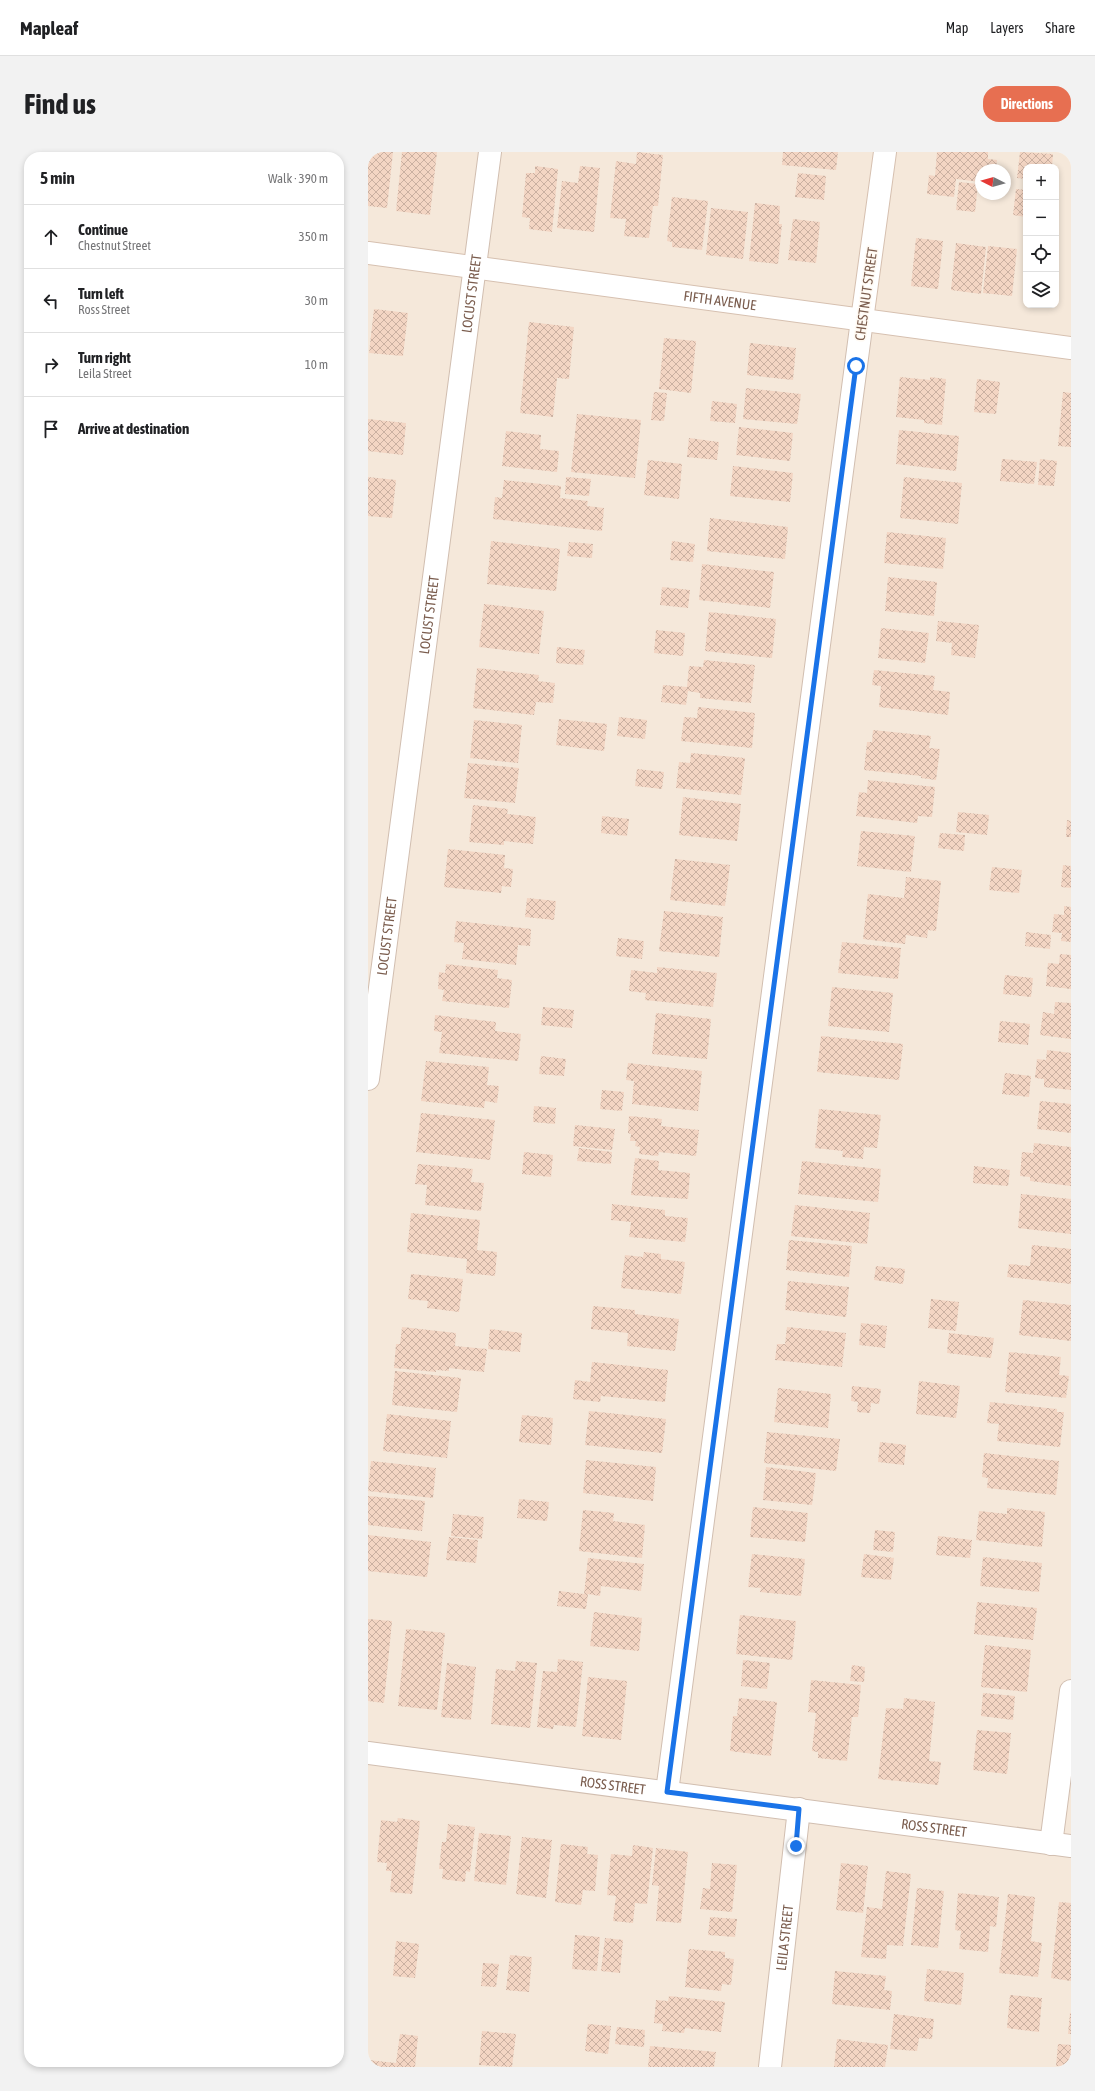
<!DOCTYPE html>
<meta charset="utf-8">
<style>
:root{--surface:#fff;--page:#f2f2f2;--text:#202124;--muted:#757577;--line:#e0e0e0;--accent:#e76f51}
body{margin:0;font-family:"Asap Condensed",sans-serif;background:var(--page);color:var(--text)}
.controls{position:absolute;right:12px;top:12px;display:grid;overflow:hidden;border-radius:8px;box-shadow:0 2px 6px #0003}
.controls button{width:36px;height:36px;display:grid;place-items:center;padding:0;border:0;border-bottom:1px solid var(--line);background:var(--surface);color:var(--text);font:20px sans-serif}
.compass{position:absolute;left:607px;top:12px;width:36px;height:36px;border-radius:50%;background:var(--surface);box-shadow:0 2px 6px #0003;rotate:276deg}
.stop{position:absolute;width:12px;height:12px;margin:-9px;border:3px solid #1a73e8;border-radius:50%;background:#fff}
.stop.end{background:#1a73e8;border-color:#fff;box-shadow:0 1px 4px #0008}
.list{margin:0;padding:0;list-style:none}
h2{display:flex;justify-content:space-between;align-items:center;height:52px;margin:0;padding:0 16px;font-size:17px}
h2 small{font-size:13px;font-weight:400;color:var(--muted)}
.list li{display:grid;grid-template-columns:26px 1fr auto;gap:12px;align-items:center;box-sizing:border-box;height:64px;padding:0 16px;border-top:1px solid var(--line)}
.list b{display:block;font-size:15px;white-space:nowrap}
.list p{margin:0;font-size:13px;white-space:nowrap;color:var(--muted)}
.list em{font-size:13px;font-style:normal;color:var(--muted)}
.icon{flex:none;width:22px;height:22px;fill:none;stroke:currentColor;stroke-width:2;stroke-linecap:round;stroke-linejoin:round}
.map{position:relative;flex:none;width:703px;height:1915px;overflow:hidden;border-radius:16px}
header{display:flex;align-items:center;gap:24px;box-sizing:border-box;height:56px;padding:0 20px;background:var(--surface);border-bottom:1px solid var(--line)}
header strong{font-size:19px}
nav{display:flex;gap:22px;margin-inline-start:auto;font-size:14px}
.intro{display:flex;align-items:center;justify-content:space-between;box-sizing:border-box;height:96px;padding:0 24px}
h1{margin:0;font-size:28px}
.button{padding:10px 18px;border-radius:16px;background:var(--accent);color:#fff;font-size:14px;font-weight:700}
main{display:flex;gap:24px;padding:0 24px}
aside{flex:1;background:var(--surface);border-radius:16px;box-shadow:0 2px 6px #0003}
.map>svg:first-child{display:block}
.residential{fill:#f5e8da;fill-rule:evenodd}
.building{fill:url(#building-cross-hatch)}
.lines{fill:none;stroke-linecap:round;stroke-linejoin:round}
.street-casing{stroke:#d1beb0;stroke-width:24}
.secondary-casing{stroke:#d6c0b0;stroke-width:24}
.street{stroke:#fff;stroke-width:22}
.secondary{stroke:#fff;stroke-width:22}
.route{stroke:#1a73e8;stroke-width:5}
.labels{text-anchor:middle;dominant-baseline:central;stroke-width:3;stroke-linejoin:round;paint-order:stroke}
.street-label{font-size:14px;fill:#7a5c4d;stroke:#fffaf3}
</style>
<header>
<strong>Mapleaf</strong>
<nav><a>Map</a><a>Layers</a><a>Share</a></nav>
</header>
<div class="intro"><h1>Find us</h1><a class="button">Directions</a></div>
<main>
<aside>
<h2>5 min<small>Walk · 390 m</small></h2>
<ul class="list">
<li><svg class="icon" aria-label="ahead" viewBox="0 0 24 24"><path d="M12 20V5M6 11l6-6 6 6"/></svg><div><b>Continue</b><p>Chestnut Street</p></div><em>350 m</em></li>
<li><svg class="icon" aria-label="left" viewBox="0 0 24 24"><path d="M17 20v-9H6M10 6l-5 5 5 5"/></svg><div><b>Turn left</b><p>Ross Street</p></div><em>30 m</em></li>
<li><svg class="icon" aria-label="right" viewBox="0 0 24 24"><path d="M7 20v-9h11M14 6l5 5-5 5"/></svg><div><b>Turn right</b><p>Leila Street</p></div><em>10 m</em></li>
<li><svg class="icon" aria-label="arrive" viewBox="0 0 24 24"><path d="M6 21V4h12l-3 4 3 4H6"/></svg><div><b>Arrive at destination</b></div></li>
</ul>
</aside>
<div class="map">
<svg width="703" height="1915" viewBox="0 0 703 1915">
<defs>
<pattern id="building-cross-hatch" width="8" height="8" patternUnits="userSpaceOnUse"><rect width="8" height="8" fill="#f3d5c3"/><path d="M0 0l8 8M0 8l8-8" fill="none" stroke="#cab0a1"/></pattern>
</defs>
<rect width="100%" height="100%" fill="#fdf6ec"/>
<path class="residential" d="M0,0H703V1915H0ZM658,15H688V153H658ZM613,18H637V42H613Z"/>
<path class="building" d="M0,0H25L19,56L0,54Z
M34,0H69L62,63L28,59Z
M269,0L295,3L290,54H285L281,86L256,84L258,67L242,66L248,9L268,12Z
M415,0H470L468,18L414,13Z
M569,0H620V7L629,8L628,18H613V30L588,27L586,45L559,42L561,23L567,24Z
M652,0L685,2L684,15H658V27L649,26Z
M167,14L190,17L184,80L161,77L162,66L154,65L158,21H167Z
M212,14L232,16L226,80L189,76L194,29L210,31Z
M430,21L458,24L456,48L427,45Z
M591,30L610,32L607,60L588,58Z
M648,37L658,38V65L645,63Z
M304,45L340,49L334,98L304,95V90L299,89Z
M387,51L412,54L411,72H414L410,112L381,109Z
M343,56L380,60L375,107L338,103Z
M425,67L452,70L448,111L420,108Z
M548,86L575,89L570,137L543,134Z
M588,91L618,95L613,142L583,138Z
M620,94L649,97L644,144L615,141Z
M688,101H691L689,121H688Z
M6,157L40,161L35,204L1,201Z
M161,170L206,175L201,227L189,226L185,265L152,261Z
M296,186L328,189L323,241L291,237Z
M382,191L428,196L425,228L379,223Z
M532,225L562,228V225L578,227L574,273L556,271V268L528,265Z
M609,227L632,230L628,262L606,260Z
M378,236L433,242L429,272L375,267Z
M286,240L299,241L296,269L283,268Z
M695,240L703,241V295L690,294Z
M344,249L369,252L367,271L342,269Z
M209,262L273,268L267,326L203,320Z
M0,267L38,271L35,303L0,299Z
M371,275L425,281L422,309L368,303Z
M531,278L591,284L588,319L528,312Z
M138,279L173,283L172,297L191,299L189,320L134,314Z
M321,286L351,290L349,308L319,305Z
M634,307L669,310L666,332L632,329Z
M672,307L689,309L686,334L670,333Z
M280,308L314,312L311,347L276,343Z
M365,314L425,321L422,350L362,344Z
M0,325L28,328L24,366L0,364Z
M198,325L223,327L221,344L197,342Z
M536,325L594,331L590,372L532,366Z
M136,328L193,334L192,346L220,349L219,354L236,356L234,379L125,367L127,345L134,346Z
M342,366L420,375L417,407L339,399Z
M519,380L578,386L575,417L516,411Z
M123,389L192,397L188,439L119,432Z
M304,389L327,392L325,410L302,408Z
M201,390L225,392L224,406L199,404Z
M334,412L406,420L402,456L331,448Z
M520,425L569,430L566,464L517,459Z
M294,435L322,438L320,456L292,453Z
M116,452L176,459L171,502L111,495Z
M341,460L408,467L404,506L337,499Z
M570,469L611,473L607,506L583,503L584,491L568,489Z
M513,476L561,481L557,511L510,506Z
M288,478L317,481L315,504L286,501Z
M189,495L217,498L215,513L188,511Z
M336,508L387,513L383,551L332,546V541L320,539L318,553L293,550L295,533L319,535L321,514L335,515Z
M109,516L171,523L170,529L187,531L185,551L168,550L166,563L105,556Z
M506,518L567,524L565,538L582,540L580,563L511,555L513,534L504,533Z
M330,555L387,561L384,596L313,589L316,565L329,566Z
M251,565L279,568L277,587L249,584Z
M191,567L239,572L236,599L188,593Z
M106,568L154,573L150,611L102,606Z
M505,578L563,584L561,596L572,597L568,628L553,626V624L496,618L499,590H504Z
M323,601L377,606L373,643L308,636L311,610L322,611Z
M100,611L151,616L147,651L96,646Z
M269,617L296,620L294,637L267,634Z
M500,628L567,635L564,665L550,664L549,671L488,664L491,640L499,641Z
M315,645L373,652L369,689L311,683Z
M105,653L140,657L139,662L168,665L165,692L136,689V693L101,690Z
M590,660L621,663L619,683L588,680Z
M234,664L261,667L259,684L233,681Z
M699,668L703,669V685H698Z
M493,679L547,684L543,720L489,714Z
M572,681L597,683L596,699L570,696Z
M80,697L137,703L136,716L145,717L143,735L134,734L133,741L76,735Z
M307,707L362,713L357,754L302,748Z
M695,713L703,714V736L693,735Z
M624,715L654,718L651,741L621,738Z
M538,725L573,729L568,779L560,778L559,786L538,783L537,792L495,787L500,742L536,746Z
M159,746L188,749L186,768L157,765Z
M696,754L703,755V790L693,789L694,781L684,780L686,762L696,763Z
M296,759L355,765L351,805L291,799Z
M88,769L163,777L162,794L150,793L148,813L94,807L96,791L86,790Z
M658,780L683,783L682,797L657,794Z
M250,786L276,789L274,807L248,804Z
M474,790L533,796L530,827L470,821Z
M692,802L703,803V837L678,834L680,811L691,812Z
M78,812L130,818L129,826L144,828L141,856L74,849L76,838L70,837L71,820L77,821Z
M289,815L349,821L345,855L277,848L278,841L261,839L263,818L289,821Z
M637,823L665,826L663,845L635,842Z
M464,835L525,841L521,880L460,874Z
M687,850L703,851V887L672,883L675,860L686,862Z
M175,855L206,858L204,876L173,873Z
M288,861L343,867L339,907L284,902Z
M67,863L128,870L127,879L153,882L150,909L71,901L74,880L66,879Z
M632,869L662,872L660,893L630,890Z
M453,884L535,892L531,928L449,920Z
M679,898L703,901V938L676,935V927L667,926L669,907L678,908Z
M173,904L198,907L196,924L171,922Z
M58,909L121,915L119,933L131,934L129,951L117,949L116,956L53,949Z
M260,911L334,919L330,959L264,952L266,929L258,928Z
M637,921L663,924L661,945L634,942Z
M234,938L256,940L254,959L232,957Z
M672,949L703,952V981L669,977Z
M166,954L188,956L187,972L165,970Z
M451,957L513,963L509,996L496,995L495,1007L474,1005L475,999L447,996Z
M53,961L127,968L122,1008L48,1000Z
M261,964L294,967L293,974L331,978L328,1004L291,1000L290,1004L271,1002L272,995L267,994L268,989H262L263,982L260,981Z
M207,973L247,977L244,998L205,994Z
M666,991L703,995V1034L662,1029V1025L652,1024L654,1000L665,1001Z
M211,996L244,1000L243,1012L209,1009Z
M156,1000L185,1003L183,1025L154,1022Z
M267,1006L291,1009L290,1018L322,1021L320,1047L263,1043Z
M434,1009L513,1017L510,1050L430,1042Z
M50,1012L105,1017L103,1030L116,1031L113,1059L57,1053L59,1033L47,1032Z
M606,1014L642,1018L640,1034L605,1031Z
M653,1042L703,1047V1082L650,1076Z
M244,1052L297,1058V1064L320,1066L317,1090L261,1085L263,1070L243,1068Z
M427,1053L502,1061L499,1092L423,1084Z
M43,1061L112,1068L109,1098L129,1100L127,1124L98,1121L99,1107L39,1100Z
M421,1088L484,1094L481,1125L418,1118Z
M664,1093L703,1097V1132L639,1125L641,1112L662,1114Z
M276,1100L293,1102V1107L317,1110L313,1142L253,1136L257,1103L275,1105Z
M508,1114L537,1117L535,1132L506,1128Z
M43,1122L95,1127L91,1160L59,1156L60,1149L40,1147Z
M420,1129L481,1135L478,1165L417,1158Z
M563,1147L591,1150L588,1179L560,1176Z
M655,1148L703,1153V1189L651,1183Z
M225,1154L267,1158V1162L311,1167L307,1199L259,1194L260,1181L223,1177Z
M493,1171L519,1174L517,1196L491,1193Z
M34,1175L88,1181L87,1194L119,1197L116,1220L81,1216V1219L68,1218V1220L26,1216L28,1192H32Z
M419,1175L478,1181L474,1215L407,1208L409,1192H417Z
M122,1177L154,1181L152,1200L120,1197Z
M581,1181L626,1186L623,1206L579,1201Z
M641,1200L693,1205L691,1223L701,1224L698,1246L637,1240Z
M224,1210L300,1218L297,1250L233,1244L232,1250L205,1247L207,1228L222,1230Z
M27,1219L93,1226L89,1260L24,1253Z
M551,1229L592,1234L588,1266L548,1262Z
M484,1234L513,1237L511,1252L503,1251L502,1261L489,1260L490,1250L483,1249Z
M410,1236L463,1242L460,1276L406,1270Z
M622,1250L689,1257V1260H696L692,1295L629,1289L631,1272L619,1271Z
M221,1259L298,1267L294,1301L217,1293Z
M19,1262L83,1269L79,1306L15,1299Z
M154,1263L185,1266L183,1293L151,1290Z
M399,1280L472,1287L468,1319L396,1311Z
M512,1290L538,1293L536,1313L510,1310Z
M616,1301L691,1309L688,1343L619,1336L620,1326L614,1325Z
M218,1308L288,1315L285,1349L215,1341Z
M3,1309L68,1316L65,1346L0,1339Z
M398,1315L448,1321L444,1353L395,1348Z
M0,1344L57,1349L54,1379L0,1373Z
M151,1347L181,1350L179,1369L149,1366Z
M385,1355L440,1361L437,1390L382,1385Z
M639,1356L677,1360L674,1395L608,1388L611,1359L639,1362Z
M215,1358L246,1361L245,1369L277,1373L274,1406L211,1399Z
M85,1362L116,1365L114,1387L83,1384Z
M507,1378L527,1380L525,1400L505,1398Z
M0,1383L63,1390L59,1425L0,1419Z
M570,1384L604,1388L602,1406L568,1403Z
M81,1385L110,1388L108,1411L78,1408Z
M384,1402L437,1407L433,1444L392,1440L393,1436L380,1435Z
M496,1402L526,1406L523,1428L493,1425Z
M615,1405L674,1411L671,1440L612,1434Z
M220,1406L276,1412L273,1439L233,1434L232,1444L220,1442L218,1457L189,1454L191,1439L216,1442Z
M609,1450L669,1456L665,1488L606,1482Z
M226,1460L274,1466L271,1499L222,1494Z
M372,1463L428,1469L424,1508L368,1502Z
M0,1467L24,1469L16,1551L0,1549Z
M38,1477L77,1481L69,1558L30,1554Z
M617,1493L663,1498L659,1540L613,1535Z
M190,1507L215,1510L208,1575L186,1573L185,1577L169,1575L175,1519L189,1520Z
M375,1508L402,1511L399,1537L373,1534Z
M148,1509L169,1511L162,1576L123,1572L128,1517L147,1519Z
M79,1511L108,1515L103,1568L73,1565Z
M484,1513L497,1515L496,1530L482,1529Z
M220,1525L259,1529L253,1588L214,1584Z
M443,1528L493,1533L490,1565H484L479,1609L450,1606V1600L444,1599L448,1561L440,1560Z
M615,1541L647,1544L645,1568L613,1564Z
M371,1546L409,1550L403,1604L362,1599L365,1564H369Z
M536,1546L567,1550L561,1609L573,1610L570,1633L510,1627L518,1556L535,1557Z
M609,1578L643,1581L639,1622L605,1618Z
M30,1666L52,1669L44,1742L22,1740L24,1719H18L19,1711L9,1710L13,1668L29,1670Z
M80,1672L107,1675L102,1720L98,1719L97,1730L74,1727L75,1717H71L74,1690H78Z
M111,1681L143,1684L138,1733L106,1729Z
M154,1685L184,1688L178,1746L148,1742Z
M193,1692L220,1695L219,1702L230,1703L227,1739L215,1738L213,1753L187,1750Z
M265,1693L285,1696L279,1752L267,1751L265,1771L245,1769L248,1744L239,1743L243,1702L264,1704Z
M288,1696L320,1700L313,1771L288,1769L291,1734L284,1733Z
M344,1711L369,1713L364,1760L332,1757L335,1736L342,1737Z
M473,1711L500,1714L495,1761L468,1758Z
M518,1719L543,1722L535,1794L519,1793L518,1807L493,1805L499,1755L514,1757Z
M549,1736L576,1739L570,1796L543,1793Z
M590,1741L631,1745L628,1775L622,1774L620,1800L591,1797L593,1779L587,1778Z
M640,1742L667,1745L663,1789L674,1791L670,1825L631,1821Z
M691,1750L703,1751V1829L683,1826Z
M342,1765L369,1767L367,1785L340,1783Z
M207,1783L232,1785L229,1819L204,1817Z
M237,1786L255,1788L252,1821L233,1819Z
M28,1789L51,1792L47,1826L25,1824Z
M321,1797L357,1800V1806L366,1807L363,1833L354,1832L353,1839L317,1835Z
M142,1803L164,1805L161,1840L138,1838Z
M115,1811L131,1812L128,1835L113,1834Z
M559,1817L596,1821L593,1853L556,1849Z
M467,1819L518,1824L516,1838L524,1839L522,1858L464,1852Z
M642,1843L674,1846L671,1880L639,1876Z
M301,1844L357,1850L353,1880L317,1876L316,1881L294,1879L295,1872L286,1871L288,1848L300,1849Z
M702,1861H703V1882H700Z
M526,1862L566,1867L564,1887L551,1886L549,1899L522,1897Z
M220,1872L243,1874L240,1902L217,1899Z
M249,1875L277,1878L276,1895L247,1892Z
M114,1879L148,1882L144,1915L111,1913Z
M32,1882L50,1884L47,1915H0V1908L28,1911Z
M469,1887L520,1893L517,1915H466Z
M690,1892L703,1893V1915L688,1914Z
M282,1894L348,1900L346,1915H280Z"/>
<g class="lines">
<defs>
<g id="street">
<path id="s1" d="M0,927L122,0"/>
<path id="s2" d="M0,1601L703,1694"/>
<path d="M299,1640L494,168"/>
<path d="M683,1692L703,1539"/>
<path id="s3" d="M402,1915L431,1657"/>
</g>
<g id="secondary">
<path id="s4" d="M0,101L703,196"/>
<path d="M494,168L517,0"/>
</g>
</defs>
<use href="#street" class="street-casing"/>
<use href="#secondary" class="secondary-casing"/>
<use href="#street" class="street"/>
<use href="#secondary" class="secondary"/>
</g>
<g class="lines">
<path class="route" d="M428,1694L431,1657L299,1640L488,214"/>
</g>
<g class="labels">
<g class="street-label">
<text stroke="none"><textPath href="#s1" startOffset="792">LOCUST STREET</textPath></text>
<text transform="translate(498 142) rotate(-82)">CHESTNUT STREET</text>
<text stroke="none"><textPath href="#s4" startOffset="355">FIFTH AVENUE</textPath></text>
<text stroke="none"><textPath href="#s1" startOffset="468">LOCUST STREET</textPath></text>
<text stroke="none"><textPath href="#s1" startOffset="144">LOCUST STREET</textPath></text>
<text stroke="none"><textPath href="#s2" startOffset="247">ROSS STREET</textPath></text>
<text stroke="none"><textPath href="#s2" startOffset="571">ROSS STREET</textPath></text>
<text stroke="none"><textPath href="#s3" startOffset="130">LEILA STREET</textPath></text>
</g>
</g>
</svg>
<div class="controls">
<button>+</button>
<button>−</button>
<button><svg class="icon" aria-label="locate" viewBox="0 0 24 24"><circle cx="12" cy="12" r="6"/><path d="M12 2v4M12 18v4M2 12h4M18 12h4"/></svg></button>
<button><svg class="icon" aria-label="layers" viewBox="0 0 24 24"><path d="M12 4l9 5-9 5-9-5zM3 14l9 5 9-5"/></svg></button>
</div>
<svg class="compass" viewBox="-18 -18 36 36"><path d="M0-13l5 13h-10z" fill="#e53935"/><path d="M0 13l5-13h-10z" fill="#757577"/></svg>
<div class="stop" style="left:488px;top:214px"></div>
<div class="stop end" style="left:428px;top:1694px"></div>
</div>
</main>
